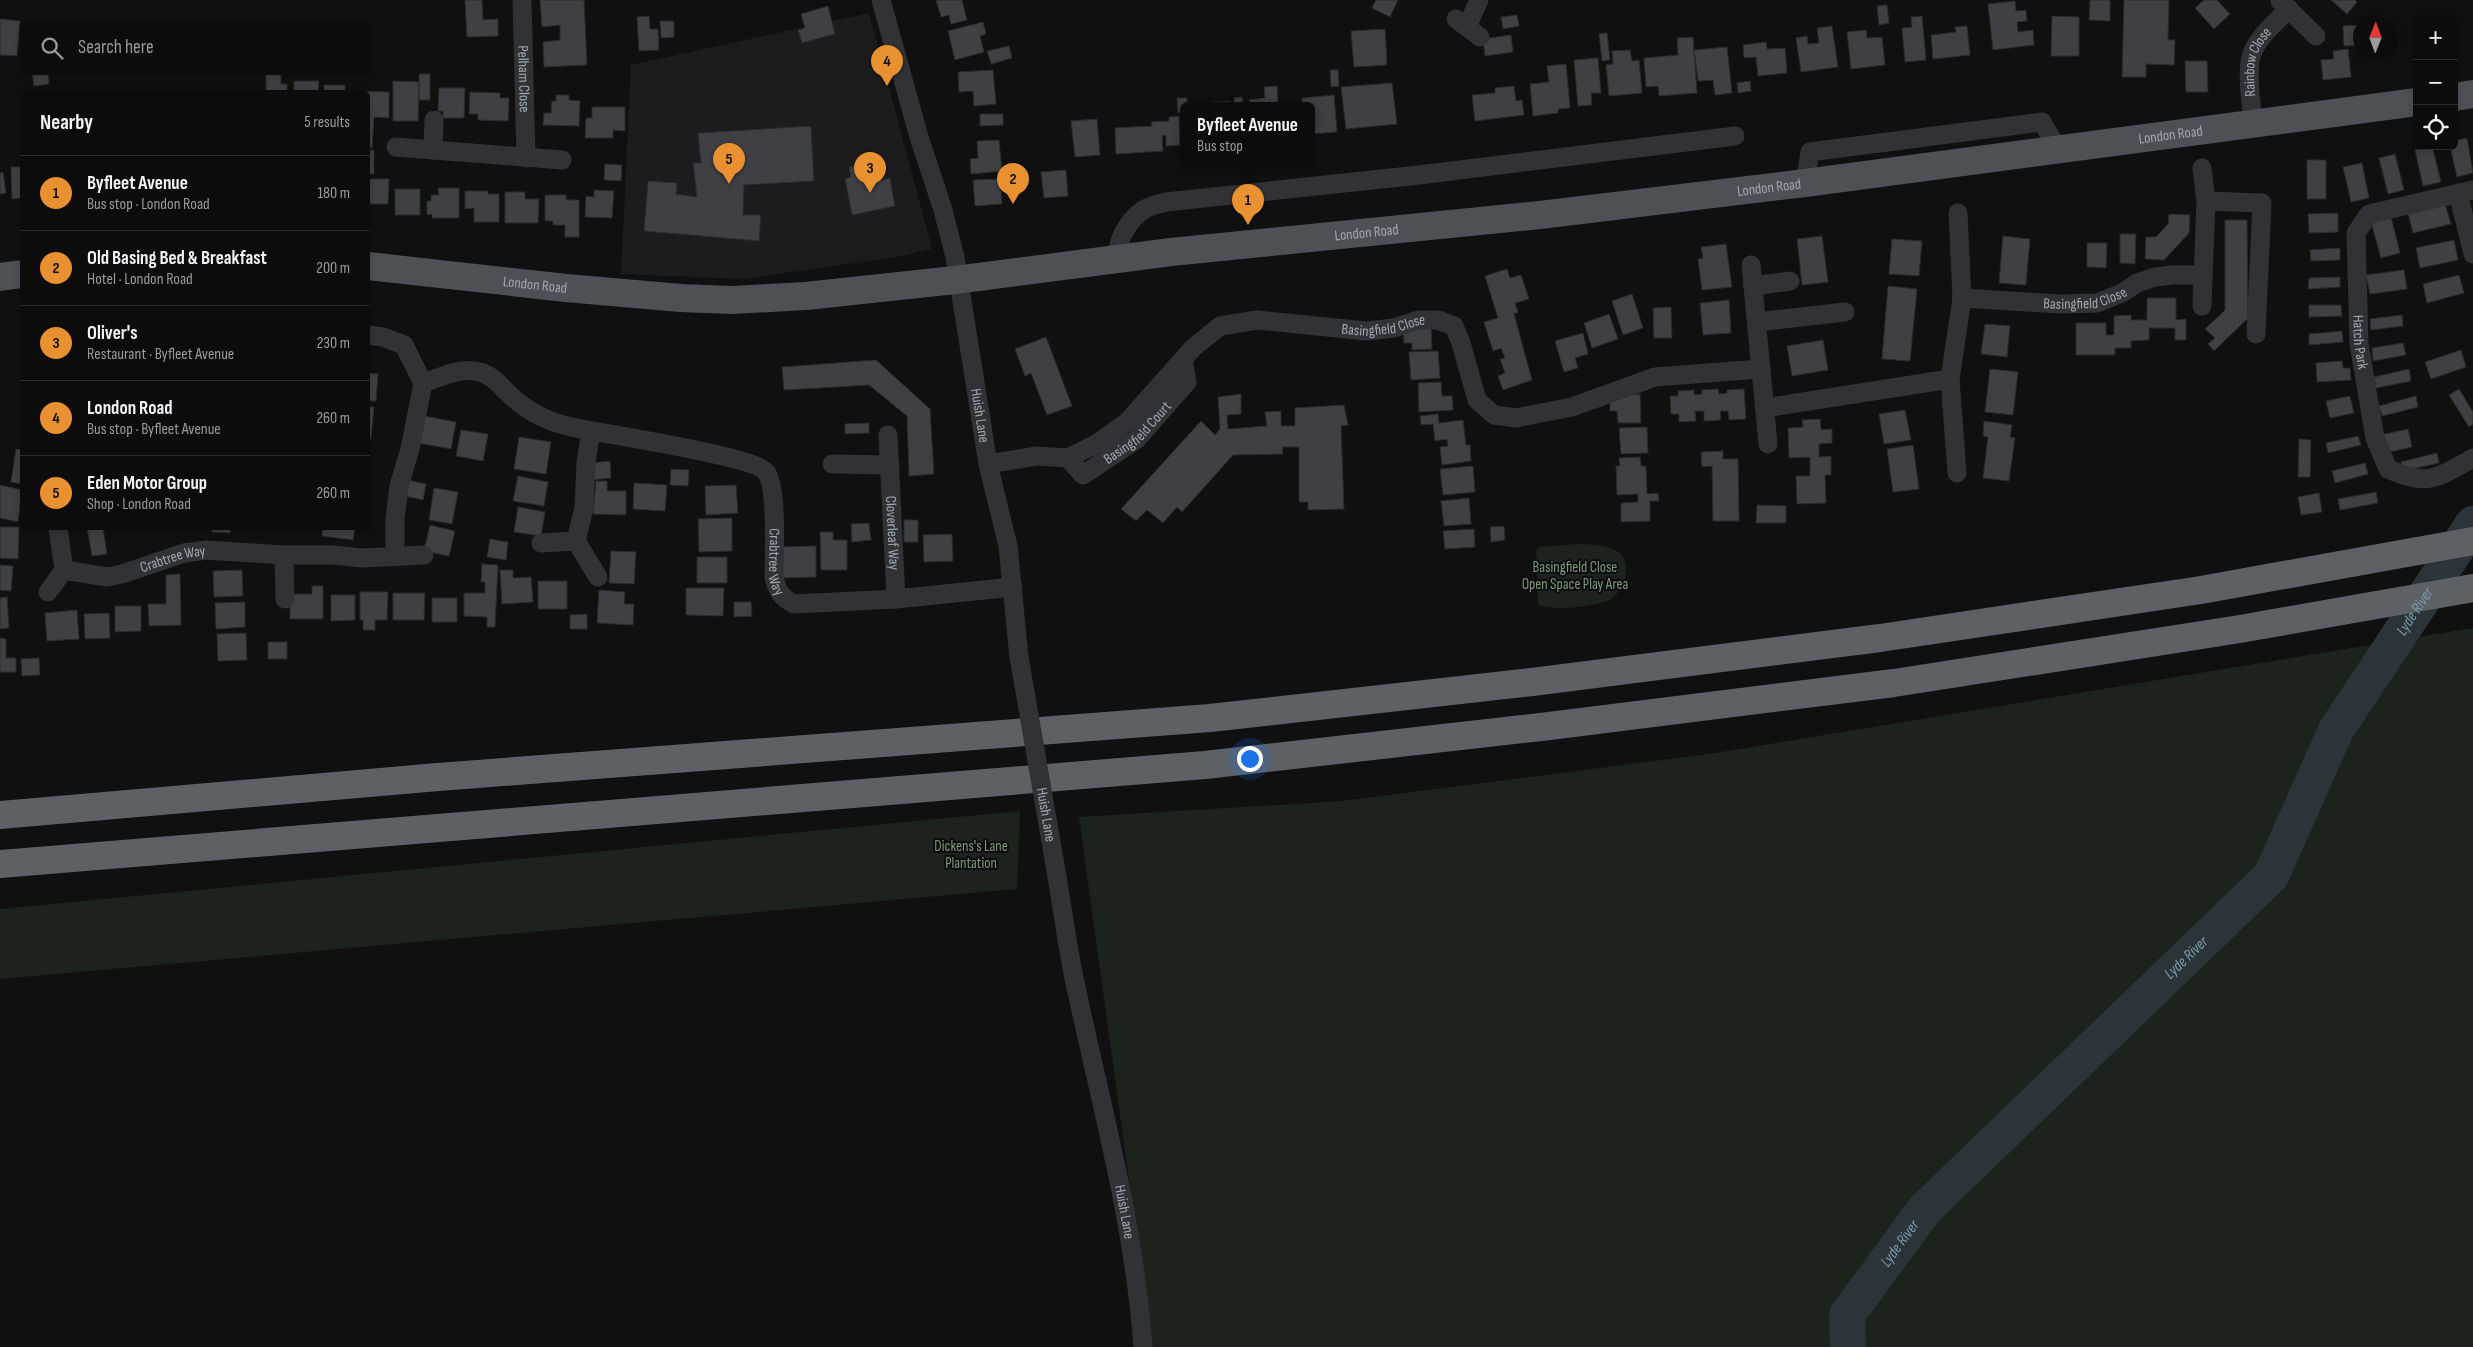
<!DOCTYPE html>
<meta charset="utf-8">
<style>
:root{--surface:#0c0c0d;--page:#1a1a1b;--text:#f1f3f6;--muted:#9a9b9d;--line:#2c2c2e;--accent:#e99030}
body{margin:0;font-family:"Sofia Sans Condensed",sans-serif;background:var(--page);color:var(--text)}
.controls{position:absolute;right:15px;top:15px;display:grid;overflow:hidden;border-radius:8px;box-shadow:0 2px 8px #0003}
.controls button{width:45px;height:45px;display:grid;place-items:center;padding:0;border:0;border-bottom:1px solid var(--line);background:var(--surface);color:var(--text);font:25px sans-serif}
.compass{position:absolute;left:2353px;top:15px;width:45px;height:45px;border-radius:50%;background:var(--surface);box-shadow:0 2px 8px #0003;rotate:1deg}
.you{position:absolute;left:1249px;top:758px;width:18px;height:18px;margin:-12px;border:4px solid #fff;border-radius:50%;background:#1a73e8;box-shadow:0 0 0 8px #1a73e833}
.badge{display:grid;place-items:center;width:32px;height:32px;border-radius:50%;background:var(--accent);color:#111;font-size:16px;font-weight:700}
.pin{position:absolute;translate:-50% -41px;filter:drop-shadow(0 1px 2px #0008)}
.pin::after{content:'';position:absolute;top:26px;width:18px;height:15px;background:inherit;clip-path:polygon(0 0,100% 0,50% 100%)}
.popup{position:absolute;left:1180px;top:102px;width:135px;height:65px;box-sizing:border-box;display:grid;place-content:center;border-radius:8px;background:var(--surface);filter:drop-shadow(0 1px 4px #0005);font-size:16px;white-space:nowrap;color:var(--muted)}
.popup b{font-size:19px;color:var(--text)}
.popup::after{content:'';position:absolute;left:50%;top:100%;margin-left:-10px;border:10px solid transparent;border-top-color:var(--surface)}
.list{margin:0;padding:0;list-style:none}
h2{display:flex;justify-content:space-between;align-items:center;height:65px;margin:0;padding:0 20px;font-size:21px}
h2 small{font-size:16px;font-weight:400;color:var(--muted)}
.list li{display:grid;grid-template-columns:32px 1fr auto;gap:15px;align-items:center;box-sizing:border-box;height:75px;padding:0 20px;border-top:1px solid var(--line)}
.list b{display:block;font-size:19px;white-space:nowrap}
.list p{margin:0;font-size:16px;white-space:nowrap;color:var(--muted)}
.list em{font-size:16px;font-style:normal;color:var(--muted)}
.icon{flex:none;width:28px;height:28px;fill:none;stroke:currentColor;stroke-width:2;stroke-linecap:round;stroke-linejoin:round}
.map{position:relative;flex:none;width:2473px;height:1347px;overflow:hidden}
.search{position:absolute;background:var(--surface);box-shadow:0 2px 8px #0003;left:20px;top:20px;width:350px;height:55px;display:flex;align-items:center;gap:12px;box-sizing:border-box;padding:0 18px;border-radius:8px;color:var(--muted);font-size:19px}
.panel{position:absolute;background:var(--surface);box-shadow:0 2px 8px #0003;left:20px;top:90px;width:350px;height:440px;border-radius:8px}
.map>svg:first-child{display:block}
.built{fill:#1c1c1e}
.green{fill:#1c231c}
.lines{fill:none;stroke-linecap:round;stroke-linejoin:round}
.river{stroke:#2a3439;stroke-width:36}
.building{fill:#3f4044;stroke:#2a2a2d}
.minor{stroke:#313236;stroke-width:19}
.primary{stroke:#4d5055;stroke-width:28}
.motorway{stroke:#5d6166;stroke-width:28}
.minor-bridge{stroke:#313236;stroke-width:19}
.labels{text-anchor:middle;dominant-baseline:central;stroke-width:4;stroke-linejoin:round;paint-order:stroke}
.street-label{font-size:15px;fill:#a1a8b1;stroke:#0b0b0c}
.park-label{font-size:15px;fill:#7c9c79;stroke:#0b0b0c}
.water-label{font-size:16px;font-style:italic;fill:#799bac;stroke:#0b0b0c}
</style>
<div class="map">
<svg width="2473" height="1347" viewBox="0 0 2473 1347">
<rect width="100%" height="100%" fill="#101011"/>
<path class="built" d="M869,13L932,249L901,256L743,279L621,274L631,65Z"/>
<path class="green" d="M1580,544C1592,545 1608,544 1618,552C1633,563 1625,590 1611,599C1597,607 1552,611 1538,605L1536,552L1539,547Z
M2473,628V1347H1152L1079,817L1342,801L1709,754Z
M1020,811L1017,889L0,979V909Z"/>
<g class="lines">
<path class="river" id="s1" d="M1848,1347L1847,1315L1925,1209L2271,876L2336,730L2473,524"/>
</g>
<path class="building" d="M465,0H482L483,20L498,19V36L467,37Z
M540,0H584L587,65L544,67L543,42L560,40V25L542,27Z
M936,0H962L967,20L951,24L949,15L941,17Z
M1376,0H1398L1390,17L1372,8Z
M2090,0H2110V21L2089,20Z
M2124,0H2169L2168,40H2175L2174,65L2146,64V77H2122Z
M2204,0H2217L2230,14L2214,29L2195,8Z
M2331,0H2355L2357,2L2347,14Z
M2015,1L2016,11L2026,10L2027,21L2017,22L2018,32L2033,30L2034,45L1993,50L1988,4Z
M1887,5L1889,23L1879,25L1877,6Z
M828,6L835,34L802,43L798,30L805,28L801,14Z
M1517,15L1519,26L1503,29L1501,17Z
M649,16L650,29H658L659,50L639,51L637,17Z
M1922,16L1926,60L1905,62L1902,28L1912,27L1911,17Z
M2052,16L2079,17V56H2051Z
M0,19L20,21L17,56L0,55Z
M660,21H674V37L661,38Z
M983,22L986,34L980,36L984,52L955,60L948,31Z
M2360,25V45L2344,46L2343,26Z
M1832,26L1838,67L1801,72L1796,38L1807,36L1808,44L1819,43L1817,28Z
M1967,26L1970,55L1933,59L1931,35L1956,32L1955,27Z
M1385,29L1387,65L1354,67L1351,31Z
M1866,30L1867,38L1882,37L1885,65L1851,69L1847,32Z
M1607,33L1610,60L1602,61L1599,34Z
M1511,35L1513,52L1485,56L1483,39Z
M1693,37L1697,93L1659,96L1658,86L1646,87L1644,58L1678,55L1677,38Z
M1766,42L1767,49L1785,48L1787,73L1758,76L1756,57L1744,58L1743,45Z
M1009,46L1012,58L991,64L987,51Z
M1727,47L1732,93L1715,95L1713,80L1698,81L1694,50Z
M2348,49L2351,77L2323,80L2321,60L2334,59L2333,51Z
M1630,50L1632,61L1639,60L1642,93L1609,96L1606,65L1613,64L1612,51Z
M1598,58L1601,93H1591L1592,105L1578,106L1574,60Z
M2185,61H2207L2208,92H2186Z
M1566,64L1570,108L1558,109V113L1533,116L1530,84L1549,82L1547,66Z
M993,70L996,104L974,106L973,91L959,92L958,72Z
M1330,70H1338L1339,86L1331,87Z
M32,72H48L49,84L34,86Z
M266,73H281V84H287V92H266Z
M419,74H430V100H419Z
M294,81H319L318,92H294Z
M393,81L419,82L418,121H393Z
M1750,81L1751,91L1738,93L1737,83Z
M1392,83L1397,124L1346,129L1341,87Z
M324,85H345V92H324Z
M1277,86L1278,106H1250L1249,100L1265,98L1264,87Z
M1514,86L1516,101L1522,100L1524,115L1475,121L1472,95L1495,93V88Z
M439,88H465L464,118H443V111H438Z
M361,91L389,92V118L374,117L372,148L368,147V92Z
M470,92L500,93V98H509L508,121L478,120V114H469Z
M556,95H569V100L580,101L579,126L543,125L544,113H551L552,101H556Z
M1334,95L1337,132L1312,134V106H1302V98Z
M1242,97L1243,106H1235L1234,98Z
M1177,98H1187V106H1184V112L1178,113Z
M1230,101L1231,106H1212V102Z
M592,107H625V131L613,130V138H585L586,118H592Z
M980,114H1003V125L980,126Z
M1179,116L1180,145L1166,146V135L1162,136L1163,151L1116,154L1115,128L1152,126L1151,122L1169,121V117Z
M1097,119L1100,155L1075,157L1071,121Z
M811,126L814,181L744,185L743,215H761L759,241L644,231L648,181L677,183L676,194L697,197L693,163H701L698,133Z
M2467,138L2473,173L2457,177L2450,146H2454V141Z
M999,140L1002,171L971,174L970,159L978,158L977,141Z
M2432,146L2441,182L2423,186L2415,150Z
M368,150H374V174H368Z
M2395,154L2404,190L2388,194L2379,158Z
M2307,160H2326V199H2307Z
M2362,163L2369,198L2351,202L2343,167Z
M605,164L622,165L621,181L604,180Z
M863,164L865,174L878,172L880,180L890,178L895,206L852,215L845,179L851,177L849,167Z
M11,167H22V198L12,199Z
M1066,170L1068,196L1044,198L1041,172Z
M3,172L6,193L0,194V173Z
M368,179H389L388,204H368Z
M1000,179L1002,204L975,206L973,180Z
M438,188H459V218H432V214L427,215V201H431V195H439Z
M395,189H420V215H395Z
M594,190L614,191L612,218L585,217L586,196L594,197Z
M465,191H488V194H499V222H474V208L465,209Z
M505,192H525V199H539L538,223H505Z
M545,195H566V200H579V237H565V225H553V221H545Z
M2445,204L2451,224L2413,233L2408,213Z
M2338,213V232L2309,233L2308,214Z
M2169,214L2190,215L2189,233L2164,260L2145,259L2146,237H2156L2168,224Z
M2391,217L2400,253L2381,258L2371,222Z
M2225,220H2247L2248,318L2214,351L2208,344L2215,338L2205,329L2225,310Z
M2120,234H2136L2135,264L2120,263Z
M1822,236L1828,282L1802,285L1797,239Z
M2003,236L2030,239L2026,285L1999,283Z
M1892,239L1922,241L1919,276L1889,274Z
M2454,240L2458,260L2420,268L2416,248Z
M2087,243H2107L2106,268L2087,267Z
M1726,244L1732,287L1702,290L1698,259L1703,258L1701,247Z
M2340,248V260L2311,261L2310,250Z
M1507,269L1510,278L1521,275L1529,299L1515,303L1518,312L1514,314L1532,380L1503,390L1498,376L1505,373L1500,359L1505,358L1501,348L1493,351L1484,322L1498,318L1485,276Z
M2404,270L2407,289L2370,294L2366,275Z
M2459,275L2464,293L2427,303L2423,284Z
M2340,277V287L2308,289L2309,278Z
M1888,286L1917,289L1910,361L1882,359Z
M1632,294L1643,328L1623,335L1612,301Z
M2147,298H2176V320L2186,319V340H2175V328H2149V340L2131,341V348H2115V355H2076V323H2106V335H2114V316L2131,315V320H2147Z
M1729,300L1731,333L1703,335L1700,303Z
M2309,305H2341L2342,316L2309,317Z
M1671,307L1672,338H1654L1653,308Z
M1609,314L1618,339L1592,348L1584,323Z
M2402,315L2403,326L2371,330L2370,319Z
M1431,324L1432,349L1412,350V343H1404L1403,326Z
M1985,324L2010,326L2007,357L1981,354Z
M2342,331L2343,342L2309,345V334Z
M1583,333L1588,354L1575,358L1578,368L1564,372L1555,341Z
M1046,337L1072,406L1047,415L1031,373L1025,376L1015,349Z
M1823,340L1828,370L1792,376L1787,346Z
M2403,343L2406,355L2373,361L2372,348Z
M2461,350L2466,367L2431,379L2425,362Z
M1438,351L1440,378L1411,380L1409,352Z
M876,360L930,409L934,474L909,476L907,416L869,385L784,390L782,367Z
M2342,361L2343,368H2350L2351,380L2317,382L2316,363Z
M1990,369L2018,372L2013,415L1985,412Z
M2409,369L2411,381L2376,388L2374,377Z
M368,373L378,374L376,401H368Z
M1441,382L1442,396H1452L1453,410L1419,412L1418,383Z
M1718,389L1719,394L1727,393V390L1744,389L1746,419L1729,420L1728,411H1720L1721,420L1704,421V411H1695L1696,421L1679,422V414H1671L1670,396H1678V391L1694,390V395L1702,394V390Z
M2459,389L2473,412V424L2469,427L2449,395Z
M1241,394V414L1227,415L1228,429L1267,426L1265,412L1281,411V426H1295V408L1344,405L1348,425L1341,426L1344,509L1308,510V502H1299V447H1282L1283,454L1233,455L1182,512L1177,507L1163,523L1147,510L1136,521L1121,509L1201,421L1215,435L1220,429L1218,397Z
M1640,394L1641,423H1618L1617,411H1610V395Z
M2350,396L2354,413L2330,418L2326,401Z
M2416,396L2418,407L2382,416L2379,406Z
M368,407H374L371,439H368Z
M1905,410L1911,440L1884,444L1879,414Z
M1438,414L1439,423L1463,420L1466,445H1470L1471,461L1442,465L1440,447L1448,446L1447,439L1435,441L1433,424L1421,425L1420,416Z
M424,416L456,422L451,449L419,443Z
M1820,419L1821,430L1832,429V443L1819,444V457L1831,456V475H1825L1826,503L1797,504L1796,476H1810V457L1789,458L1788,428L1803,427L1802,420Z
M1984,421L2012,425L2010,437L2015,438L2009,481L1983,478L1988,437L1983,436Z
M869,423V433L845,434V424Z
M1647,427L1648,453L1621,454L1619,428Z
M2408,429L2412,447L2385,453L2381,435Z
M461,430L488,434L483,461L456,456Z
M2358,436L2361,445L2328,453L2326,443Z
M519,437L551,442L546,474L514,469Z
M2299,439L2311,440L2310,477H2298Z
M1913,445L1919,489L1893,492L1887,449Z
M16,449L22,450V484L11,482Z
M1723,451V459H1738L1739,521H1713L1712,466L1702,467L1701,452Z
M2437,453L2439,463L2403,471L2401,462Z
M1640,457L1641,466H1646L1647,494L1658,493L1659,501H1650V521L1621,522V503L1638,502V494L1617,495L1616,466H1620L1619,458Z
M610,461L611,478L592,480L591,463Z
M2365,463L2368,474L2335,483L2332,471Z
M1473,466L1475,492L1443,495L1440,469Z
M671,469L689,470L688,486L670,485Z
M518,476L548,482L544,506L513,501Z
M408,480L426,484L423,500L405,496Z
M596,481H607V491H626V515L593,514Z
M634,483L667,485L665,511L633,509Z
M0,485L22,490L18,522L0,518Z
M736,485L738,513L706,515L705,486Z
M434,488L458,492L452,524L429,520Z
M2376,492L2378,503L2340,510L2338,499Z
M2319,493L2322,512L2301,515L2298,497Z
M1469,498L1471,524L1444,526L1441,501Z
M1757,505L1786,506V523H1756Z
M518,507L545,512L541,536L514,532Z
M732,518V551L699,552L698,519Z
M904,520H918V542H904Z
M869,523L871,540L852,542L851,524Z
M430,525L455,531L449,556L424,551Z
M1504,526L1505,540L1491,542L1490,527Z
M0,527H19L18,559L0,558Z
M87,528H103L107,554L92,556Z
M212,528H231L230,533L212,532Z
M323,528H355L353,540L322,536Z
M1474,529L1475,547L1445,549L1443,531Z
M820,532H833V540H847V570H821Z
M952,534L953,561L924,562L923,535Z
M490,539L508,542L506,560L487,557Z
M816,546V577L781,578V547Z
M611,551L636,552L634,584L609,583Z
M697,557H727V583H697Z
M482,564L498,565L495,627H487V617L464,616V593H485V582H481Z
M0,565L13,566L11,591L0,590Z
M242,570L243,596L214,597L213,571Z
M500,570H513V578L531,577L533,602L502,604Z
M180,574L181,625L149,626L148,604H166V575Z
M538,581H567V609H538Z
M312,586H323V619H290V594H312Z
M686,588H724L723,616L686,615Z
M599,590L625,592L624,604H634L633,625L597,623Z
M360,592H388L387,620H375V630H363V620H360Z
M393,593H425L424,620H393Z
M331,595H355V620L331,621Z
M7,597L9,628L0,629V598Z
M432,598H457V622H432Z
M245,602V627L216,629L215,603Z
M734,602H751L752,616L734,617Z
M115,606H141V631L115,632Z
M77,610L79,639L47,641L45,613Z
M109,613L110,638L85,639L84,614Z
M587,614V629H570V615Z
M246,633L247,660L218,661L217,634Z
M0,638L6,639V658H16V672H0Z
M268,642H287V659H268Z
M39,658L40,675L22,676L21,659Z"/>
<g class="lines">
<g class="minor">
<path id="s2" d="M522,0L526,158"/>
<path id="s3" d="M881,0L919,137L943,210L955,257L988,464L1008,546L1019,657"/>
<path d="M2280,1L2316,36"/>
<path d="M1456,19L1480,37"/>
<path d="M1467,27L1479,0"/>
<path id="s4" d="M2253,126C2252,107 2245,67 2253,51C2261,34 2277,21 2289,9"/>
<path d="M396,147L562,160"/>
<path d="M433,150L434,120"/>
<path d="M2202,168L2206,201L2202,306"/>
<path d="M1805,183L1810,152L2042,122L2059,151"/>
<path id="s5" d="M2473,190L2369,214L2356,233L2359,344L2375,438L2388,469C2428,487 2437,478 2473,458"/>
<path d="M2458,193L2473,254"/>
<path d="M2206,201L2262,203L2256,334"/>
<path d="M1118,258C1116,240 1129,220 1143,210C1149,206 1159,204 1166,202L1419,175L1735,136"/>
<path d="M1751,265L1768,444"/>
<path d="M1753,286L1790,281"/>
<path id="s6" d="M1962,298L2059,304L2097,303L2122,293L2137,283L2155,277L2172,275H2203"/>
<path d="M1757,322L1845,312"/>
<path d="M368,335L383,337L404,345L423,383L410,449L399,486L395,519V555"/>
<path id="s7" d="M423,383C439,378 458,368 474,371C492,373 499,385 511,396C528,412 549,422 571,427C600,433 754,456 766,472C778,487 774,557 774,578C778,592 781,597 794,604L896,599L1013,587"/>
<path d="M1765,408L1950,379"/>
<path id="s8" d="M888,435L896,599"/>
<path id="s9" d="M1068,458L1083,475L1137,439L1187,382L1183,360"/>
<path d="M832,464L890,465"/>
<path id="s10" d="M988,464L1037,456L1068,458L1098,443L1127,422L1193,348L1220,326L1257,320L1366,331L1394,328L1418,320H1438L1454,326L1461,343L1477,400L1494,415L1516,418L1572,407L1655,377L1761,369"/>
<path d="M1957,473L1950,379L1962,298L1958,213"/>
<path d="M576,541L584,508L586,462L591,431"/>
<path d="M541,543L576,541L598,577"/>
<path d="M284,555L285,599"/>
<path id="s11" d="M64,570L107,577L122,574L184,553L207,550L284,555H332L363,558L424,555"/>
<path d="M48,592L64,570L58,528"/>
<path id="s12" d="M1054,859C1061,898 1066,939 1074,978C1100,1101 1134,1221 1143,1347"/>
</g>
<g class="primary">
<path d="M2454,97L2473,94"/>
<path id="s13" d="M368,266L566,288L681,298L732,300L806,296L955,280L1171,252L1540,215L1805,183L2417,102"/>
<path d="M0,277L22,274"/>
</g>
<path class="motorway" d="M0,815L438,777L1210,718L1532,682L1880,638L2201,590L2473,541
M0,864L1205,765L1541,727L1894,683L2240,629L2473,588"/>
<path class="minor-bridge" id="s14" d="M1019,657L1054,859"/>
</g>
<g class="labels">
<g class="street-label">
<text stroke="none"><textPath href="#s4" startOffset="66">Rainbow Close</textPath></text>
<text stroke="none"><textPath href="#s2" startOffset="79">Pelham Close</textPath></text>
<text stroke="none"><textPath href="#s13" startOffset="1814">London Road</textPath></text>
<text stroke="none"><textPath href="#s13" startOffset="1409">London Road</textPath></text>
<text stroke="none"><textPath href="#s13" startOffset="1004">London Road</textPath></text>
<text stroke="none"><textPath href="#s13" startOffset="168">London Road</textPath></text>
<text stroke="none"><textPath href="#s6" startOffset="124">Basingfield Close</textPath></text>
<text stroke="none"><textPath href="#s10" startOffset="449">Basingfield Close</textPath></text>
<text stroke="none"><textPath href="#s5" startOffset="239">Hatch Park</textPath></text>
<text stroke="none"><textPath href="#s3" startOffset="428">Huish Lane</textPath></text>
<text stroke="none"><textPath href="#s9" startOffset="92">Basingfield Court</textPath></text>
<text stroke="none"><textPath href="#s8" startOffset="98">Cloverleaf Way</textPath></text>
<text stroke="none"><textPath href="#s11" startOffset="112">Crabtree Way</textPath></text>
<text stroke="none"><textPath href="#s7" startOffset="459">Crabtree Way</textPath></text>
<text stroke="none"><textPath href="#s14" startOffset="160">Huish Lane</textPath></text>
<text stroke="none"><textPath href="#s12" startOffset="360">Huish Lane</textPath></text>
</g>
<g class="park-label">
<text x="1575" y="567">Basingfield Close<tspan x="1575" dy="17">Open Space Play Area</tspan></text>
<text x="971" y="846">Dickens's Lane<tspan x="971" dy="17">Plantation</tspan></text>
</g>
<g class="water-label">
<text stroke="none"><textPath href="#s1" startOffset="946">Lyde River</textPath></text>
<text stroke="none"><textPath href="#s1" startOffset="526">Lyde River</textPath></text>
<text stroke="none"><textPath href="#s1" startOffset="121">Lyde River</textPath></text>
</g>
</g>
</svg>
<div class="controls">
<button>+</button>
<button>−</button>
<button><svg class="icon" aria-label="locate" viewBox="0 0 24 24"><circle cx="12" cy="12" r="6"/><path d="M12 2v4M12 18v4M2 12h4M18 12h4"/></svg></button>
</div>
<svg class="compass" viewBox="-18 -18 36 36"><path d="M0-13l5 13h-10z" fill="#e53935"/><path d="M0 13l5-13h-10z" fill="#9a9b9d"/></svg>
<div class="you"></div>
<div class="pin badge" style="left:1248px;top:225px">1</div>
<div class="popup"><b>Byfleet Avenue</b>Bus stop</div>
<div class="pin badge" style="left:1013px;top:204px">2</div>
<div class="pin badge" style="left:870px;top:193px">3</div>
<div class="pin badge" style="left:887px;top:86px">4</div>
<div class="pin badge" style="left:729px;top:184px">5</div>
<div class="search"><svg class="icon" aria-label="search" viewBox="0 0 24 24"><circle cx="10" cy="10" r="6"/><path d="M15 15l6 6"/></svg>Search here</div>
<section class="panel">
<h2>Nearby<small>5 results</small></h2>
<ul class="list">
<li><span class="badge">1</span><div><b>Byfleet Avenue</b><p>Bus stop · London Road</p></div><em>180 m</em></li>
<li><span class="badge">2</span><div><b>Old Basing Bed &amp; Breakfast</b><p>Hotel · London Road</p></div><em>200 m</em></li>
<li><span class="badge">3</span><div><b>Oliver's</b><p>Restaurant · Byfleet Avenue</p></div><em>230 m</em></li>
<li><span class="badge">4</span><div><b>London Road</b><p>Bus stop · Byfleet Avenue</p></div><em>260 m</em></li>
<li><span class="badge">5</span><div><b>Eden Motor Group</b><p>Shop · London Road</p></div><em>260 m</em></li>
</ul>
</section>
</div>
